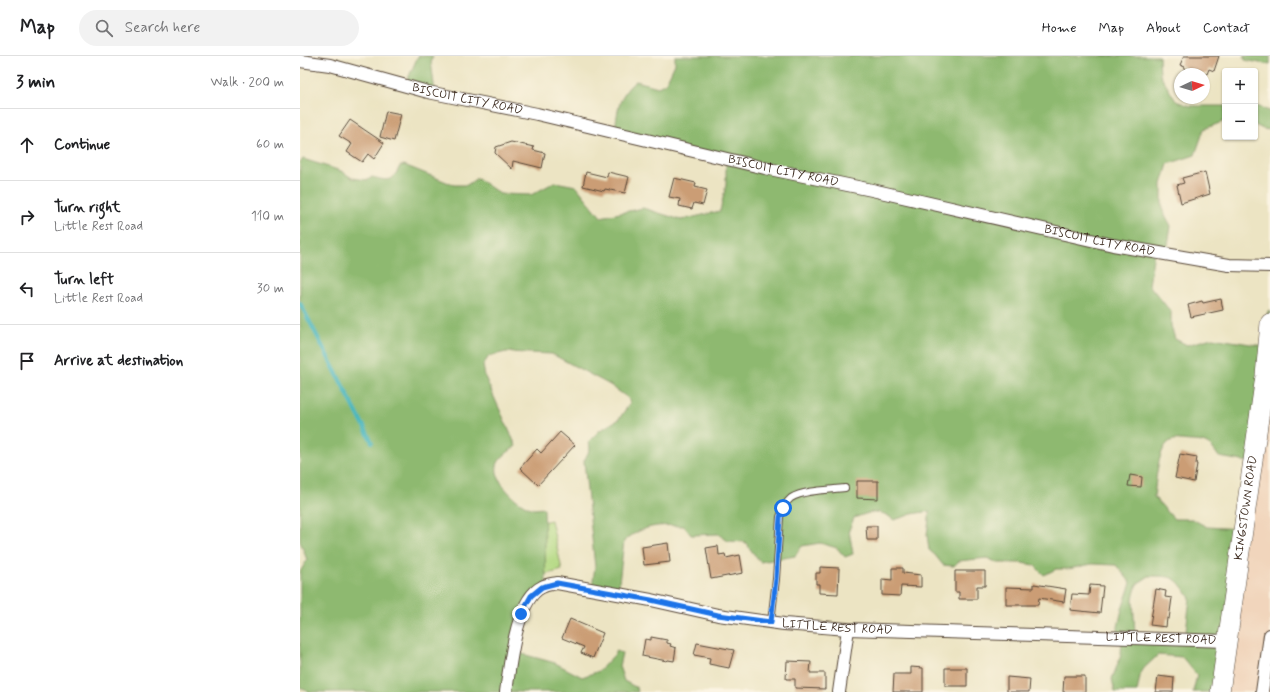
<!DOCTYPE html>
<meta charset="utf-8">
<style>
:root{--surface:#fff;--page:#f2f2f2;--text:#202124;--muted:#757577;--line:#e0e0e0}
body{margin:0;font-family:Mynerve,sans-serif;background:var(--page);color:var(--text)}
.controls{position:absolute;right:12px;top:12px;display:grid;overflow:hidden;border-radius:4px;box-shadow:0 1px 3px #0004}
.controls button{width:36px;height:36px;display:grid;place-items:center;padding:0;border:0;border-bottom:1px solid var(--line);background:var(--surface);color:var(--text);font:20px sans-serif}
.compass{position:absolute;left:874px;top:12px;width:36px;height:36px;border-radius:50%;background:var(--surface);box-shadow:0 1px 3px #0004;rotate:86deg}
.stop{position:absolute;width:12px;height:12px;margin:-9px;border:3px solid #1a73e8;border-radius:50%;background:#fff}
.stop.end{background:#1a73e8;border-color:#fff;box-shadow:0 1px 4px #0008}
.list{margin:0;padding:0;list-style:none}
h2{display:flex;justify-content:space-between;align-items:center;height:52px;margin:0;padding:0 16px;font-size:17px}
h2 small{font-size:13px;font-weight:400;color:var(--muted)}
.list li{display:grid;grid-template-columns:26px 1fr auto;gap:12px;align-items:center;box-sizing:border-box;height:72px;padding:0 16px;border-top:1px solid var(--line)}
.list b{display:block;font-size:15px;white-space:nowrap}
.list p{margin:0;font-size:13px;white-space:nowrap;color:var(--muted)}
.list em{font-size:13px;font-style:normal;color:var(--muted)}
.icon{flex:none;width:22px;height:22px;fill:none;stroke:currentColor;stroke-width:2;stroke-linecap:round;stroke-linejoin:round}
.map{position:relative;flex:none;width:970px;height:636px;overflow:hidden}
header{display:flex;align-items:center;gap:24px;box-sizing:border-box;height:56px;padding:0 20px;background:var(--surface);border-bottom:1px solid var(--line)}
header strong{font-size:19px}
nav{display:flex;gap:22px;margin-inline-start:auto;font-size:14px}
.search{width:280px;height:36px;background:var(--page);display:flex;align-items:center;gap:10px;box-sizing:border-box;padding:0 14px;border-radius:22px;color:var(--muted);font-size:15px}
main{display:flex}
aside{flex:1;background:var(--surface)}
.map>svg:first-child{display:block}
.built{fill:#f1d5bc}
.green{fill:#b3d982;stroke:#778250}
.forest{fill:#8eb970;stroke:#647247;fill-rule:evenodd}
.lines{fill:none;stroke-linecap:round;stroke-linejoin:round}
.stream{stroke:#47b6be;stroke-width:4}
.building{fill:#cb9d74}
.service-casing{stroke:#564637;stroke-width:8}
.minor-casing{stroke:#564637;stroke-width:14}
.primary-casing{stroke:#564637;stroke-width:20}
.service{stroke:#fff;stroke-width:6}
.minor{stroke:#fff;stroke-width:12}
.primary{stroke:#fff;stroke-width:19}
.route{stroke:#1a73e8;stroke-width:5}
.labels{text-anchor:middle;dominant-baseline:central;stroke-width:3;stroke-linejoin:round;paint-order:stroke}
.street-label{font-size:12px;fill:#3b2a1e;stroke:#fcf5e5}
</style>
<header>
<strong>Map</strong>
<div class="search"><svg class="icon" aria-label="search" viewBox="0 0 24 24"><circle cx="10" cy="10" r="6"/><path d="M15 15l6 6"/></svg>Search here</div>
<nav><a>Home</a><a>Map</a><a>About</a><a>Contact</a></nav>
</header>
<main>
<aside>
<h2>3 min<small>Walk · 200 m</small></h2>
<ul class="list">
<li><svg class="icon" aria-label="ahead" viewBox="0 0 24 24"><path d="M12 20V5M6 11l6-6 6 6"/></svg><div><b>Continue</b></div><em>60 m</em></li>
<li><svg class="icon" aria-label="right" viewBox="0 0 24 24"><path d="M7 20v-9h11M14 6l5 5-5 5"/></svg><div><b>Turn right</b><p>Little Rest Road</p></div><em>110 m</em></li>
<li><svg class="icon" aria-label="left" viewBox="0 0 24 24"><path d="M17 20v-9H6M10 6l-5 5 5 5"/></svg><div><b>Turn left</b><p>Little Rest Road</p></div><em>30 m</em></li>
<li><svg class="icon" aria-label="arrive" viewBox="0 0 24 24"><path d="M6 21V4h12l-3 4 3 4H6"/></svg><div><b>Arrive at destination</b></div></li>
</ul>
</aside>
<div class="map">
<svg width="970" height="636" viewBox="0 0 970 636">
<rect width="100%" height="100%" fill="#fcf5e5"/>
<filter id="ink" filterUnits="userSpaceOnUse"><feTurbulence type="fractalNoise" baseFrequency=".025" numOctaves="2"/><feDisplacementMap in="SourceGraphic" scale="8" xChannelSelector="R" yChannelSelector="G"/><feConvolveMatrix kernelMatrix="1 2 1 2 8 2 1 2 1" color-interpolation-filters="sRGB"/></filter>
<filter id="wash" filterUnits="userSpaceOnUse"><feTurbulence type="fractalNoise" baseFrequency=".012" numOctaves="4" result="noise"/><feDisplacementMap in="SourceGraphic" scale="16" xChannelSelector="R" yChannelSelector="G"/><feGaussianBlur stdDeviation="0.9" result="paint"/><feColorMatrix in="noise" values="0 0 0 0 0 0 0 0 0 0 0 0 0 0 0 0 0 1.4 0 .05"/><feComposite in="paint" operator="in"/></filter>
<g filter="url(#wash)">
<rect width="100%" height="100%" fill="#ece4c3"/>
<path class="built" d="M970,259V636H920Z"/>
<path class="green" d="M251,464L262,514L202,531L190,479Z"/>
<path class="forest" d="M118,0H133L131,5L135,37L106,27Z
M375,0H859L860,19L876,45L890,50H925V65L904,73L895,99L868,108L862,128V153L871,170L867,195L854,196L849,229L871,256V270L875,283L887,289L912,282L963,290L968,255H970V298L949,406L919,401C911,389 907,385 892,385C886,385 879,383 873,384C857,388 856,427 854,441L874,463H892L907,471L940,473L915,636H893L897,619L882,601L858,599L841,615L837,636H815L812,623L821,599L822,581L816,580L822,553L831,527L816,509L792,508L768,513H756L744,519L734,509L721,507H698L687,502L659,505L654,510L643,509L635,499L629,494L627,479L630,455L612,458L594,464C579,452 570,456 554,462L549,474L553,498L545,501L537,492L520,487L502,490L495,500L460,506L445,486L428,485L418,478L391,479L384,470C359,469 345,468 324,485L318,535L292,531L295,511L284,405L290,393L289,385L299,375L319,363L330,347L328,342L310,329L252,298L206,296L189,300L183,309L185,321L216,390C211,394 203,399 199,405C188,421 218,450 234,453C237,453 241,452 244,452L246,528L234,538L215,596L255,607L282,621L299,615L315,598L316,595L322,597L319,610L324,625L337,632L338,636H8L0,631V516L7,504L0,485V106L3,103L41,115L52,122L68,124L72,121C88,125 92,127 100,110L104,109L154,129H167L177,122L200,138L231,139L255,126L276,130L301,161L343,152L381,164L420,155L426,129V103L315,73C318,53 319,38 336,25L358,31L366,27L375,8ZM849,520C875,520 876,521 890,542L885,584L835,580L833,542L837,528Z
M944,0H970V9L945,4Z
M955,50C960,50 964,54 970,55V74L963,73L955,69Z"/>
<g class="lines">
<path class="stream" d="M0,247L72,386"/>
</g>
<g id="blocks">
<path class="building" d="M884,0H919L914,15L909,13L907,18H883L885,11L880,9Z
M86,55L101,58L94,85L80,81Z
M50,64L84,87L74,103L68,98L62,106L47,96L52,88L39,80Z
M211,86L234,91L233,94L245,97L242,112L213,105L212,113L195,97L196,91Z
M286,116L307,121L308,116L329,121L325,137L305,133L304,135L283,130Z
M905,116L910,138L881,147L877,129L884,127L882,122Z
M374,122L396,127L395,131L407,134L403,149L394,147L392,153L379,150L380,143L369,141Z
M921,243L923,254L891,261L888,249L902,245L903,247Z
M260,376L275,389L238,429L220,412L237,393L241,397Z
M880,398L897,401L896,408H897L894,426L875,422Z
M830,419L842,421L841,431L828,430Z
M557,425H578V443L557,442Z
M566,470H577V484H567Z
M368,487L370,506L344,509L342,491Z
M418,490L419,499L425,498L426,502L440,499L443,517L411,523L406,492Z
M520,511L539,512L538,538L519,537V528H516V517H520Z
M592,512H603V517L621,519V531L601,530L600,540L582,539V523L592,524Z
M655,515H685V530H677V543H659V536H655Z
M734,528L766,533L764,546L739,542L738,549H706V531L734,532Z
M790,529L803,530L800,557L770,554L772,538L789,539Z
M856,533L866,535L865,541L872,542L869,563L867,562L866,571L850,569Z
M270,563L303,577L293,602L281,597L284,591L262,582Z
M351,581L367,584V587L371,588L370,590L376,592L374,605L368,604L367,605L342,600L345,583L351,584Z
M397,587L434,594L429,612L409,608L410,602L394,599Z
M487,605L511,606L510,617H525V633L495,632V623H486Z
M611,611L623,612V636H593L594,618H611Z
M645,612H667V630H645Z
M764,620H785V636H763Z
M858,620L874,622L873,636H856Z
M707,621L730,623L729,636H707Z"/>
</g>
</g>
<g filter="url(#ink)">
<use href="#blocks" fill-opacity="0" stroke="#564637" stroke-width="1"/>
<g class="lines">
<defs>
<path id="service" d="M471,566L476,523L480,461C482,454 485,447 491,442C504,434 529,434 545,432"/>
<g id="minor">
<path id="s1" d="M0,5L30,9L128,36L237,58L465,112L572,134L813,189L929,209L970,210"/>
<path id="s2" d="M206,636C210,609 216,543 242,531C247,528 253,528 257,527L351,544L418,559L484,568L548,573L927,585"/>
<path d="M539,636L548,573"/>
<path d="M962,636L970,579"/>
</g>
<g id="primary">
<path id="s3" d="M920,636L965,320L970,267"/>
</g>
</defs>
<use href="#service" class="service-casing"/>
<use href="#minor" class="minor-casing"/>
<use href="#primary" class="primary-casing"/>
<use href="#service" class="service"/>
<use href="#minor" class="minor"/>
<use href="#primary" class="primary"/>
</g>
</g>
<g class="lines" filter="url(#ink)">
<path class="route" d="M221,558L231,540L242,531L257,527L351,544L418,559L471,566L476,523L480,461L483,452"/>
</g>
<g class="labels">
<g class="street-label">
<text stroke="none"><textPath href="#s1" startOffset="172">BISCUIT CITY ROAD</textPath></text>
<text stroke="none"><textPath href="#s1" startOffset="496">BISCUIT CITY ROAD</textPath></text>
<text stroke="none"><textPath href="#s1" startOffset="820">BISCUIT CITY ROAD</textPath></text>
<text stroke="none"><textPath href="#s3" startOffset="186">KINGSTOWN ROAD</textPath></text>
<text stroke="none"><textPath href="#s2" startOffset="414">LITTLE REST ROAD</textPath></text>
<text stroke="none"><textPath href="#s2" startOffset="738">LITTLE REST ROAD</textPath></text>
</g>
</g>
</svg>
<div class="controls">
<button>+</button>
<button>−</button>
</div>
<svg class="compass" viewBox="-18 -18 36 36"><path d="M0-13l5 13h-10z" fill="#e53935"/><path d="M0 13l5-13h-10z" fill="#757577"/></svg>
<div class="stop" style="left:483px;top:452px"></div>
<div class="stop end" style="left:221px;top:558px"></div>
</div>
</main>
